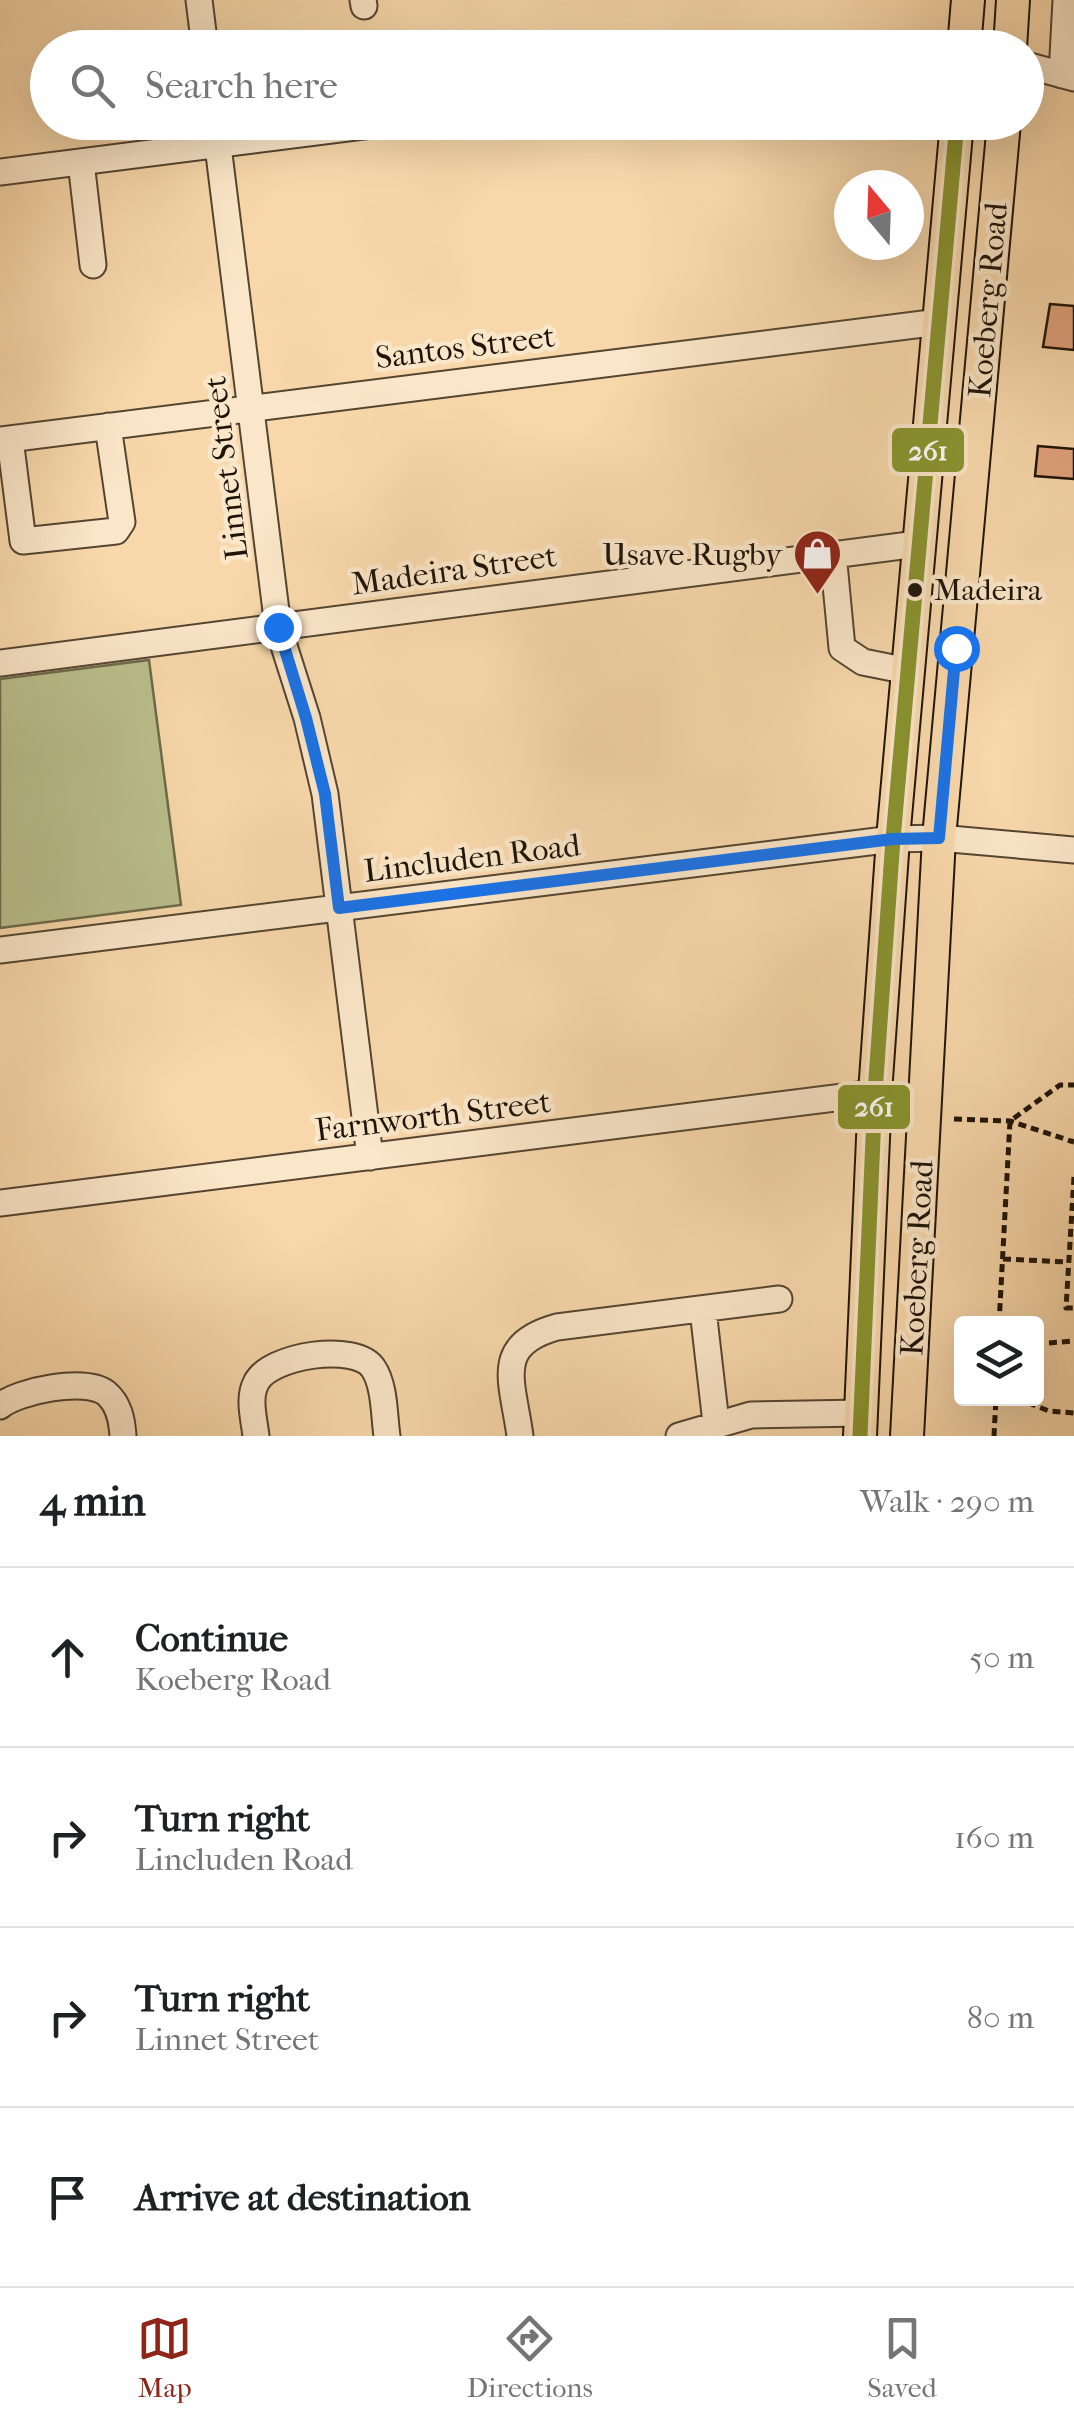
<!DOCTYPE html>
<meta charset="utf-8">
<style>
:root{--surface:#fff;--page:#f2f2f2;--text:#202124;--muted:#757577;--line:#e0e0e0;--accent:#8f2418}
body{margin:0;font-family:"IM FELL French Canon",serif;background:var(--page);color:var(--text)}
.controls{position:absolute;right:30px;bottom:30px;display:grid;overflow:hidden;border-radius:10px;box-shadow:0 10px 40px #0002}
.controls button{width:90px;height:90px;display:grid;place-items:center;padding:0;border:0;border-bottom:2px solid var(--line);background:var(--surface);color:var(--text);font:50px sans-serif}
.compass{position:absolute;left:834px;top:170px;width:90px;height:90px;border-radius:50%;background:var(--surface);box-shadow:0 10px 40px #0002;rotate:341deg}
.stop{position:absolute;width:30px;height:30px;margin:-22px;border:8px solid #1a73e8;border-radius:50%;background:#fff}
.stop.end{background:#1a73e8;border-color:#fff;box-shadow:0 2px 10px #0008}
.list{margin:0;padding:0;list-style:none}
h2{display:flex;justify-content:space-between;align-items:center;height:130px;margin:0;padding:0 40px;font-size:42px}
h2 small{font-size:32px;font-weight:400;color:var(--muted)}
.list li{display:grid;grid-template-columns:65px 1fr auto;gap:30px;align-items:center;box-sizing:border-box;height:180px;padding:0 40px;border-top:2px solid var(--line)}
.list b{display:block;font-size:38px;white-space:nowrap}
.list p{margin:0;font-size:32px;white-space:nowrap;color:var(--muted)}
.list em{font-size:32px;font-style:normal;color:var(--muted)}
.icon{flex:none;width:55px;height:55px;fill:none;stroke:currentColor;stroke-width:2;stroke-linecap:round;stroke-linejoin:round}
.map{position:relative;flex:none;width:1074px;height:1436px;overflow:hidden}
.search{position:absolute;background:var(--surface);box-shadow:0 10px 40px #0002;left:30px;right:30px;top:30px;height:110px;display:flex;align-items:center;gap:25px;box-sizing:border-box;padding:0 35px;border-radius:55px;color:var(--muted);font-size:38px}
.sheet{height:850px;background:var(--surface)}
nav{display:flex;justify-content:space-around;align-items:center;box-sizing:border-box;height:140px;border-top:2px solid var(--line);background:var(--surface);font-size:28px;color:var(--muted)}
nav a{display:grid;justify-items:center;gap:5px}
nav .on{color:var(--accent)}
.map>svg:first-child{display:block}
.green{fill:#b9bf8c;stroke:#6c6a4b;stroke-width:2.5}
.building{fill:#e1a27d;stroke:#1e140a;stroke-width:2.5}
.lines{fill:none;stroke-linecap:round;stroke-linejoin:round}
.minor-casing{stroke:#544532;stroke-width:29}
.major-casing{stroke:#1e140a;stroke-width:36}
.path{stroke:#1e140a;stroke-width:5;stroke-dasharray:8 5;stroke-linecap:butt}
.minor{stroke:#fae6c8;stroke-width:25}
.major{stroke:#f8d8ab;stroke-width:32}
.bus-1-casing{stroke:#fae6c8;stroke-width:22}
.bus-1{stroke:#89932e;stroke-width:15}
.route{stroke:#1a73e8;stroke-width:12}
.bus-dot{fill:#1e140a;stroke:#fae6c8;stroke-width:4}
.labels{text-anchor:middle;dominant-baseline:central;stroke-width:9;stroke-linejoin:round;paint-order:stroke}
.bus-label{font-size:30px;fill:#1e140a;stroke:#fae6c8;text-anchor:start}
.street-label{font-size:32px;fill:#1e140a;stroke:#fae6c8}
.poi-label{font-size:32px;fill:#1e140a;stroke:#fae6c8;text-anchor:end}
.line-badge{stroke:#fae6c8;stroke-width:4}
.badge-label{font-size:28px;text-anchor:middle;font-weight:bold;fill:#fff}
</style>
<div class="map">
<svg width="1074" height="1436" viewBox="0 0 1074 1436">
<rect width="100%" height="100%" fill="#f8d8ab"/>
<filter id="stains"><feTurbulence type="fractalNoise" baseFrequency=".002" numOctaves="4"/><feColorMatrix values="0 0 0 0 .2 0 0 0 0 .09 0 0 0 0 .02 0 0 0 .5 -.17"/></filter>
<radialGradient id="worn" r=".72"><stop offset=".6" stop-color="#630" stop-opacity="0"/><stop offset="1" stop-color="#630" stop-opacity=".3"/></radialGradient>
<path class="green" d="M149,660L181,905L0,928V679Z"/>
<path class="building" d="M1050,304L1074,306V350L1043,347Z
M1038,446L1074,449V479L1035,476Z"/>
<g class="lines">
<defs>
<path id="minor" d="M199,0L205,48
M363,0L364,6
M1026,65L1074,78
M1062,75L1066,0
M215,122L278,627L307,718L325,794L370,1157
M81,162L93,265
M0,172L395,122
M10,439L23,541L116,531L122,522L108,426
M0,440L939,322
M833,553L842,648L863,662L908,671
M0,663L917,544
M0,950L893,839L939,838L1074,850
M0,1203L875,1093
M703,1310L716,1423
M0,1406C18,1391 85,1377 106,1393C119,1404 122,1420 123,1436
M256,1436C254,1419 248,1398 256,1383C269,1355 356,1342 373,1368C385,1385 384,1416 387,1436
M520,1436C513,1382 492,1345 557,1327L779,1299
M679,1436L751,1415L861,1413"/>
<path id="major" d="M964,48L968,0
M1010,48L1013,0
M860,1436L875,1093L893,839L957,122
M907,1436L939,838L1004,122"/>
</defs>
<use href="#minor" class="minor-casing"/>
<use href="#major" class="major-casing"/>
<path class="path" d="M954,1119L1010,1121L1074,1142
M1074,1177L1066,1308H1074
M1003,1259L1068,1262
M999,1324L1010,1121L1060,1085H1074
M1036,1344L1074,1341
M1016,1398L1049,1411L1074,1413
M994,1436L996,1398"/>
<use href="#minor" class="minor"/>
<use href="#major" class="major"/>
<defs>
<path id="bus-1" d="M860,1436L875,1093L893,839L957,122"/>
</defs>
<use href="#bus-1" class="bus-1-casing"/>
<use href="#bus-1" class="bus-1"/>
</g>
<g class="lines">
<path class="route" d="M278,627L306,718L325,794L339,908L893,839L939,838L956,648"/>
</g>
<defs>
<symbol id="shop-pin" viewBox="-11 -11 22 30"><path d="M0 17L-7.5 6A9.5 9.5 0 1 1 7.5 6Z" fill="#8f2418" stroke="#fae6c8"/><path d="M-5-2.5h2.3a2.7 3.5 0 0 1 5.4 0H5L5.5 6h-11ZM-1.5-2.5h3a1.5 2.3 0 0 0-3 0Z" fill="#fff"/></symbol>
</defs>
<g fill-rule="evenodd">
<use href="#shop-pin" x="790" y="526" width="55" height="75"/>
</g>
<circle class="bus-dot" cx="915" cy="590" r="9"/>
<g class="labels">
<g class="bus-label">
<text x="934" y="590">Madeira</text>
</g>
<g class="street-label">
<text transform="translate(988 300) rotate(-85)">Koeberg Road</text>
<text transform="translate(465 347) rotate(-7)">Santos Street</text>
<text transform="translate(226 468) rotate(-97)">Linnet Street</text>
<text transform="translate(454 570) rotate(-8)">Madeira Street</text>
<text transform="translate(472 858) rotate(-7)">Lincluden Road</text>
<text transform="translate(433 1116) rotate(-7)">Farnworth Street</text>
<text transform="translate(917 1258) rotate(-87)">Koeberg Road</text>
</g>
<g class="poi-label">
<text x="782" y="554">Usave Rugby</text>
</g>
</g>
<g class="line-badge">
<rect x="890" y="426" width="76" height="48" rx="10" fill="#89932e"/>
<rect x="836" y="1083" width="76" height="48" rx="10" fill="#89932e"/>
</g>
<g class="badge-label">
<text x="928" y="460">261</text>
<text x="874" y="1116">261</text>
</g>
<rect width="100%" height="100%" filter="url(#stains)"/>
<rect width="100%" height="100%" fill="url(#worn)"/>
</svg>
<div class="controls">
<button><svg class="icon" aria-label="layers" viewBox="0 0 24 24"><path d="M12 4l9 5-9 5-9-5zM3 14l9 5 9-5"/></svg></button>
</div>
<svg class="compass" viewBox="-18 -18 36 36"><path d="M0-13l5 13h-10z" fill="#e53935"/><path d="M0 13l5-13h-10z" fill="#757577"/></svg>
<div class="stop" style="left:956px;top:648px"></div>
<div class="stop end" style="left:278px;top:627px"></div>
<div class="search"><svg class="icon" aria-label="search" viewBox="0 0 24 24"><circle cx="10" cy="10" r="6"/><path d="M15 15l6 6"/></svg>Search here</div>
</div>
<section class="sheet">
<h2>4 min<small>Walk · 290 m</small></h2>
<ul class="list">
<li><svg class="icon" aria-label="ahead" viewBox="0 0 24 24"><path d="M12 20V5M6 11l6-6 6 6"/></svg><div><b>Continue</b><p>Koeberg Road</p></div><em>50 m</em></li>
<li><svg class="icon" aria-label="right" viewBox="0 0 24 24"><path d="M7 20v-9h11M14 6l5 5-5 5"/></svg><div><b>Turn right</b><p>Lincluden Road</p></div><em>160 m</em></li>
<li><svg class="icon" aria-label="right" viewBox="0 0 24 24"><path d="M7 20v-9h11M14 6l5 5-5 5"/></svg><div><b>Turn right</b><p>Linnet Street</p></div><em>80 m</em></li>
<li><svg class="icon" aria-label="arrive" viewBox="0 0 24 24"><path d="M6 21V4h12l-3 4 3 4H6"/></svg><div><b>Arrive at destination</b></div></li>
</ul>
</section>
<nav>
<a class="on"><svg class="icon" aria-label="map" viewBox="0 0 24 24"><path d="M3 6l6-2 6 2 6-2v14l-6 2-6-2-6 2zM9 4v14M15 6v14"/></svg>Map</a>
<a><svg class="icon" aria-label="directions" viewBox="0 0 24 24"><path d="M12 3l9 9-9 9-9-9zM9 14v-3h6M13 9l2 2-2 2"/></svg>Directions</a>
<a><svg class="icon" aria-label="saved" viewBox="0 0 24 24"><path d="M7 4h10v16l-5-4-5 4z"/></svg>Saved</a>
</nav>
